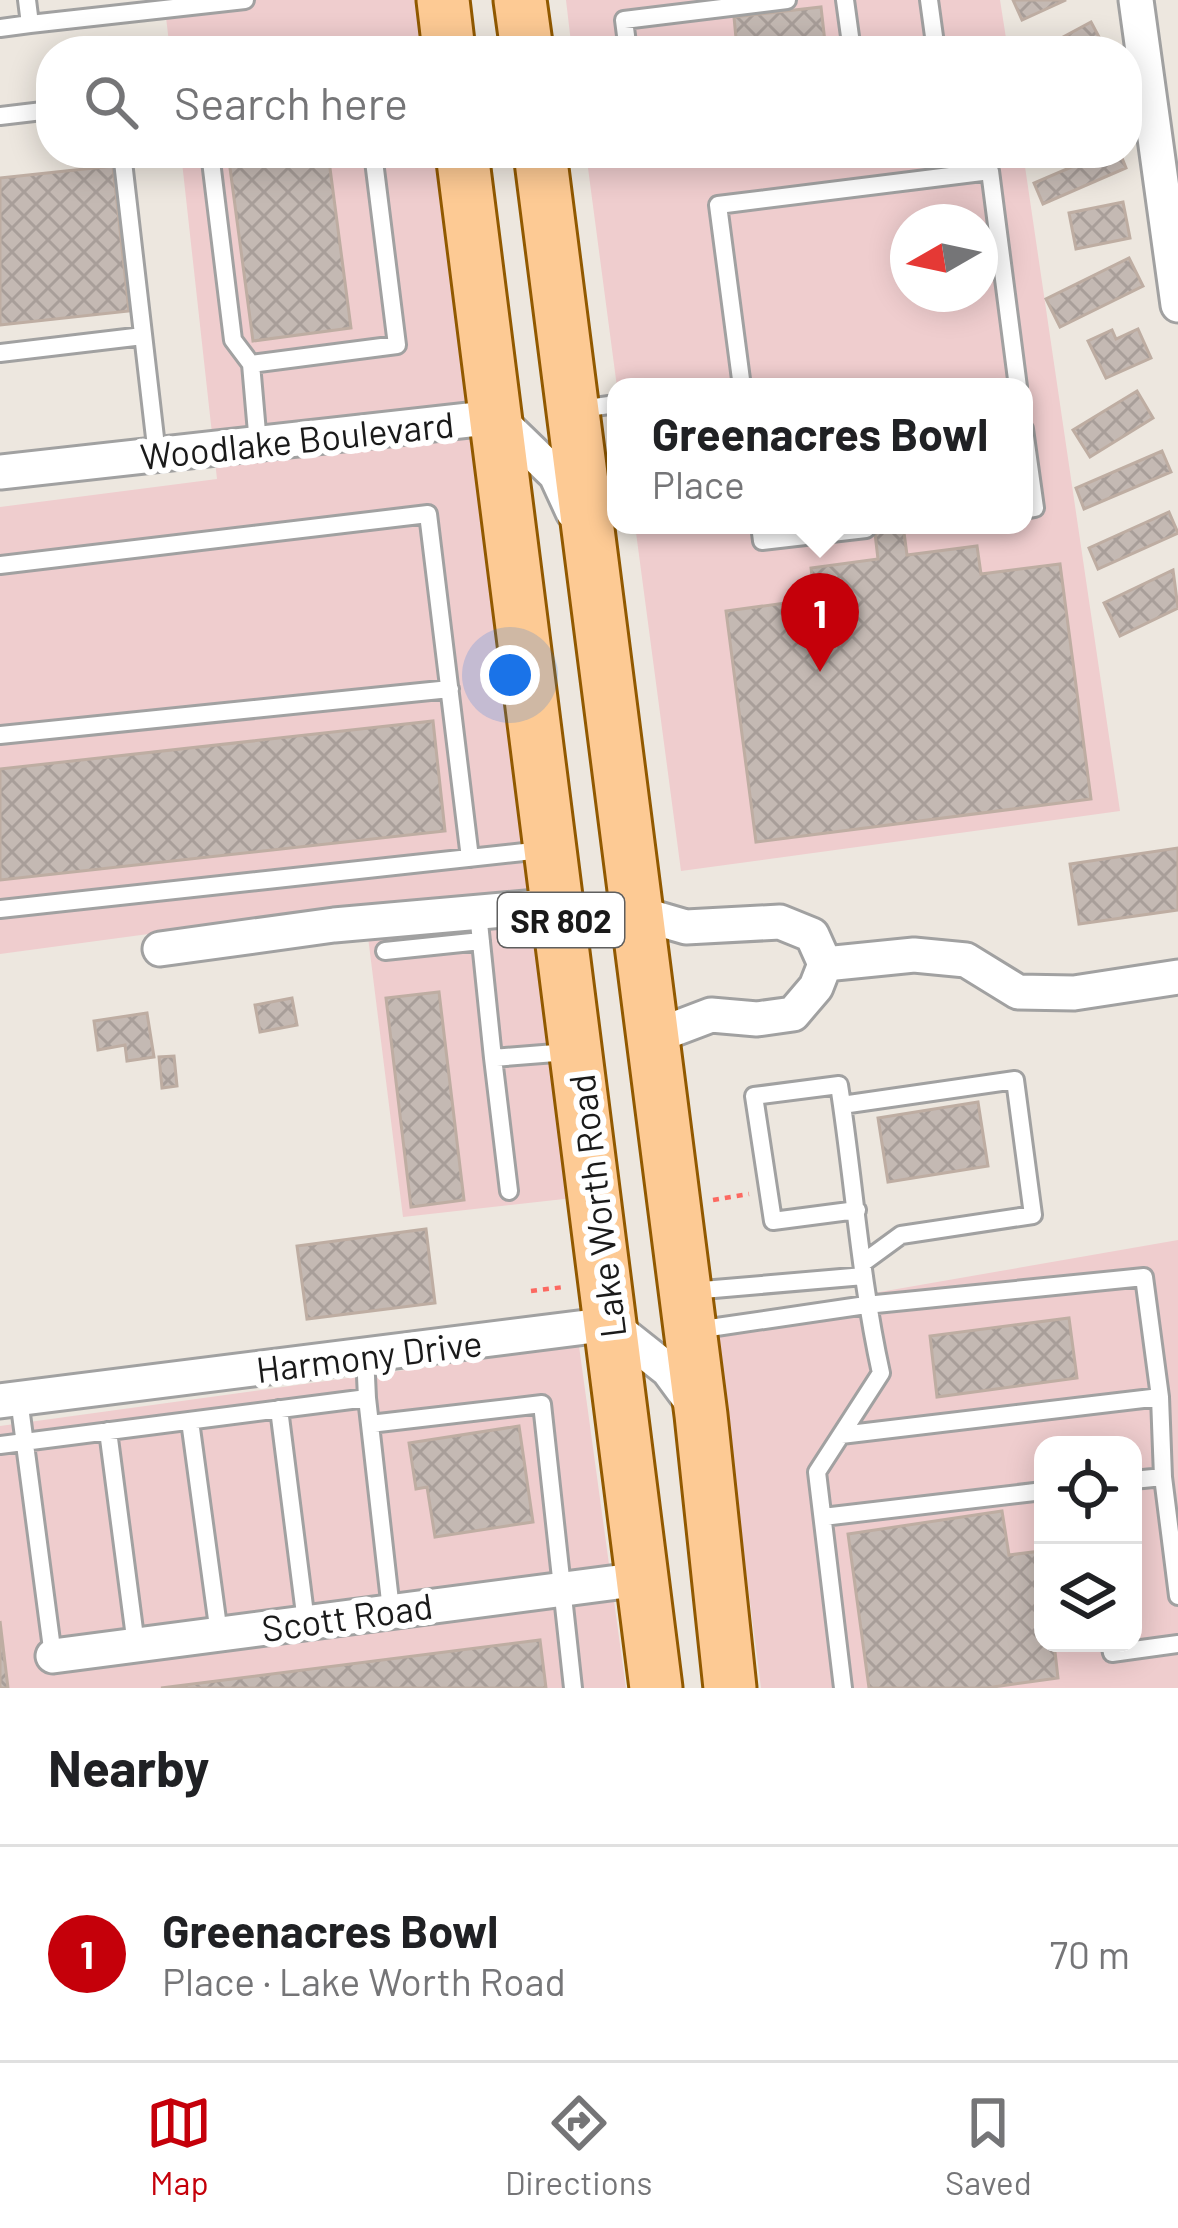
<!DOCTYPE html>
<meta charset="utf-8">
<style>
:root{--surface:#fff;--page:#f2f2f2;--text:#202124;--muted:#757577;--line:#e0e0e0;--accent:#c5000a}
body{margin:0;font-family:Barlow,sans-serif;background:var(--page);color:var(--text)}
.controls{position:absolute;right:36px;bottom:36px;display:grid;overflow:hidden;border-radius:24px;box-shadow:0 6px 30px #0003}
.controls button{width:108px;height:108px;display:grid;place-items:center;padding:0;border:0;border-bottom:3px solid var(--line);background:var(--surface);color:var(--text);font:60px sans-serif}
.compass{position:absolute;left:890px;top:204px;width:108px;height:108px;border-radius:50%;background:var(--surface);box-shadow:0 6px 30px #0003;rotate:261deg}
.you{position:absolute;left:510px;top:675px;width:42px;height:42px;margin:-30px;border:9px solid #fff;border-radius:50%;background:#1a73e8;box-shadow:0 0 0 18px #1a73e833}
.badge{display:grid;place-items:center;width:78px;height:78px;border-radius:50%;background:var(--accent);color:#fff;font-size:39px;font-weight:700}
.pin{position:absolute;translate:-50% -99px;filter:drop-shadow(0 3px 6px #0008)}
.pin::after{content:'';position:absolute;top:63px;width:42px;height:36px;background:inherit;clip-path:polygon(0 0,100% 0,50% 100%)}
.popup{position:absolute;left:607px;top:378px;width:426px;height:156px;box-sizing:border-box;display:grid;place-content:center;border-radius:24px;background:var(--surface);filter:drop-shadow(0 3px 9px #0005);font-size:39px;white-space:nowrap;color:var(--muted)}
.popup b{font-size:45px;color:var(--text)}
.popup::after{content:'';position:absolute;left:50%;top:100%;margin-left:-24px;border:24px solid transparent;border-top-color:var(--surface)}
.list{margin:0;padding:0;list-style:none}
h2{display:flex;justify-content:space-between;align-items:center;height:156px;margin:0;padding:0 48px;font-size:51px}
h2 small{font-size:39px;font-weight:400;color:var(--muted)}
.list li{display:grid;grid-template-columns:78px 1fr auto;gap:36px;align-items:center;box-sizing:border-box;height:216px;padding:0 48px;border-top:3px solid var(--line)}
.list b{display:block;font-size:45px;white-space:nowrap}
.list p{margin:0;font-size:39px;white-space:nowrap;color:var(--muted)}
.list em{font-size:39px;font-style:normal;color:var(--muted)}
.icon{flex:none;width:66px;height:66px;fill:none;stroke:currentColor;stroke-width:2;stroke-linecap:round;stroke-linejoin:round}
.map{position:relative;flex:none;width:1178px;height:1688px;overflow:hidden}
.search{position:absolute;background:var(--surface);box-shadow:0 6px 30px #0003;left:36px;right:36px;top:36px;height:132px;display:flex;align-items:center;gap:30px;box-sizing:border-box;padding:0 42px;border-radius:48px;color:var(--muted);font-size:45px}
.sheet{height:372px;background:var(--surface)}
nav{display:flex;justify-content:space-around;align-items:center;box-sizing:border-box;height:168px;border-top:3px solid var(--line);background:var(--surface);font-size:33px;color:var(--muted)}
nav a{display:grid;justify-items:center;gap:6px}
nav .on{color:var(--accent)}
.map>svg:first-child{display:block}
.commercial{fill:#efcdce;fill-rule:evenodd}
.building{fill:url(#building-cross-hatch);stroke:#beada2;stroke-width:3}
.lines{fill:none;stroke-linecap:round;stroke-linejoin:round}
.service-casing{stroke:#a1a1a1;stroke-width:22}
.minor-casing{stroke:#a1a1a1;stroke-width:39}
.primary-casing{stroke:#915900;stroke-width:57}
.path{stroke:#fc6961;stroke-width:4.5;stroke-dasharray:6 6;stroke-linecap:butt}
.service{stroke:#fff;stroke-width:16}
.minor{stroke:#fff;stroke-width:33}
.primary{stroke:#fdca94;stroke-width:51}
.labels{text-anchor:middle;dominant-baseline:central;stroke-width:12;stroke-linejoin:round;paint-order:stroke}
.shield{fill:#fff;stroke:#5f5f5f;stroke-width:3}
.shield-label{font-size:33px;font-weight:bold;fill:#1a1a1a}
.street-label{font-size:36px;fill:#1a1a1a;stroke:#fff}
</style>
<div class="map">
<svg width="1178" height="1688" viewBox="0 0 1178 1688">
<defs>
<pattern id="building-cross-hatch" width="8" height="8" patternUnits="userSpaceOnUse" patternTransform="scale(3)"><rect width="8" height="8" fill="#c4b9b3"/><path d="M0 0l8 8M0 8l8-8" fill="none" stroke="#a89e99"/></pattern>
</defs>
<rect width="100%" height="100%" fill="#ede7df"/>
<path class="commercial" d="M164,0H418L425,51H170Z
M566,0H1000L1008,51H572Z
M181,153H440L573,1198L403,1217L364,905L0,954V507L217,479Z
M586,153H1023L1120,811L681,871L635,525H1024V387H617ZM908,222H980V294H908Z
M1178,1240V1688H761L714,1321ZM1043,1445H1133V1643H1043Z
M579,1346L626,1688H0V1426Z"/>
<path class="building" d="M1013,0H1066L1022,20Z
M821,7L826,51H679L678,45L736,38L734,17Z
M1091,22L1106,50L1037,51Z
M228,153H328L351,328L253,341Z
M1104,153H1120L1126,168L1043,204L1034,183Z
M113,166L129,311L0,325V178Z
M1123,202L1130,238L1076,249L1069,213Z
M1129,258L1143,286L1060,327L1046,299Z
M1138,329L1151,358L1106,378L1088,341L1112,330L1116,339Z
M1137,391L1153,418L1090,457L1073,430Z
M1162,451L1171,472L1084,509L1076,488Z
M1169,512L1178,533L1098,569L1089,548Z
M874,525H903L907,555L977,546L981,574L1060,564L1091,799L756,842L726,611L815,599L811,568L878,559Z
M1173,570L1178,608L1120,636L1104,603Z
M433,721L445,831L0,880V769Z
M1178,848V910L1079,924L1070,864Z
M439,992L464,1200L411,1207L386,998Z
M292,998L297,1025L260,1032L255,1005Z
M147,1013L154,1057L127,1061L125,1045L98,1050L94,1021Z
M174,1056L177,1086L162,1088L159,1057Z
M978,1102L988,1166L888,1182L878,1118Z
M426,1229L435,1303L307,1319L297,1246Z
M1069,1318L1077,1378L937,1397L930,1336Z
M519,1426L533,1522L435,1537L427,1487L416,1489L409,1443Z
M1002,1511L1009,1555L1041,1551L1043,1643H1054L1058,1678L986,1688H869L848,1534Z
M0,1621L8,1688H0Z
M540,1640L546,1688H161Z"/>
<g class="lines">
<defs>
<path id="service" d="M27,0L30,24L245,0
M845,0L852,51
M929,0L936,51
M0,28L30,24
M628,51L624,20L787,0
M0,116L51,110
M122,153L157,455
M210,153L233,340L251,364L258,444
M0,353L143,336
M251,364L397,345L373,153
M742,387L718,205L990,171L1018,387
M581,409L616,404
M1024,429L1035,508L1024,510
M760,525L762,541L866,529
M0,565L428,514L470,858
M0,735L450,689
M0,909L542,850
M478,913L493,1058L568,1052
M385,951L481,941
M493,1058L509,1191
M842,1105L1015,1080L1033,1215L901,1235L864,1262
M691,1291L864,1276
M696,1330L866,1305L1144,1277L1160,1397L1163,1477L1133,1480
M365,1355L367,1398
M19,1399L53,1656
M279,1409L306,1622
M190,1421L219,1634
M370,1424L542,1404L573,1688
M108,1431L136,1645
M841,1435L1160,1397
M0,1445L367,1398L391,1610
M1163,1477L1178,1596
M823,1517L1043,1491
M1110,1643L1112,1653L1178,1644
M843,1688L817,1472L881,1373C860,1278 854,1181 839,1085L754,1096L773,1221L857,1210"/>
<path id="minor" d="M1136,0L1178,305
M0,472L496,417L556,475L573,512
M638,913L686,927L780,922L812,935L825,964L816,987L793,1014L757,1019L711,1015L653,1037
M160,949L334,925L560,905
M825,964L914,955L966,960L1018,992L1074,993L1178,977
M0,1401L610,1324L668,1370L696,1408
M53,1656L641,1579"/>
<path id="primary" d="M443,0L449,51
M520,0L527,51
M462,153L656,1688
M540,153L701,1415L730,1688"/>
</defs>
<use href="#service" class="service-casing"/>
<use href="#minor" class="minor-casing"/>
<use href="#primary" class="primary-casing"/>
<path class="path" d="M713,1200L749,1194
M531,1291L564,1287"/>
<use href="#service" class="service"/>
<use href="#minor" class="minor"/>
<use href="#primary" class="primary"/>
</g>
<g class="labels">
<rect class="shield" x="498" y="893" width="126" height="54" rx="9"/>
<g class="shield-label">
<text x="561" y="920">SR 802</text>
</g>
<g class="street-label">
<text transform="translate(297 439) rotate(-6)">Woodlake Boulevard</text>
<text transform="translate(596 1206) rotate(-97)">Lake Worth Road</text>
<text transform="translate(369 1355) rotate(-7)">Harmony Drive</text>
<text transform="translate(347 1616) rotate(-8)">Scott Road</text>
</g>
</g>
</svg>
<div class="controls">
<button><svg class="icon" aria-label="locate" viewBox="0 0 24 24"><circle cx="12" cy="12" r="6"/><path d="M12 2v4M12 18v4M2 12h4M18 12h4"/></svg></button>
<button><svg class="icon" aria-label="layers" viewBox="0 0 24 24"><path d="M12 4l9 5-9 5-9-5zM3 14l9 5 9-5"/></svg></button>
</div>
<svg class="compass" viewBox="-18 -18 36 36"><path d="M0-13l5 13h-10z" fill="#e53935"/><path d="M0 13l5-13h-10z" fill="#757577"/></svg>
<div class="you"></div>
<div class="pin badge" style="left:820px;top:672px">1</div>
<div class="popup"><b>Greenacres Bowl</b>Place</div>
<div class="search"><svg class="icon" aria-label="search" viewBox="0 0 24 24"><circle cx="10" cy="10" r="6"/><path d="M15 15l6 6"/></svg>Search here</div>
</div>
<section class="sheet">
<h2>Nearby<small></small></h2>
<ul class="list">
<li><span class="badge">1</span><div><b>Greenacres Bowl</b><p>Place · Lake Worth Road</p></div><em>70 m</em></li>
</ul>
</section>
<nav>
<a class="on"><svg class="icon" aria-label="map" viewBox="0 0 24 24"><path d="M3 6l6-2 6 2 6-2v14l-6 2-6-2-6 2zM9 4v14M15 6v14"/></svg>Map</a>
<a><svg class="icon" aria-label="directions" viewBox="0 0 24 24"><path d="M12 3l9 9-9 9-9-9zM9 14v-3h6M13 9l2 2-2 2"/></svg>Directions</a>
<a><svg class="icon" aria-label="saved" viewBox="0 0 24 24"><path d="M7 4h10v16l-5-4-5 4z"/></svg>Saved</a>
</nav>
